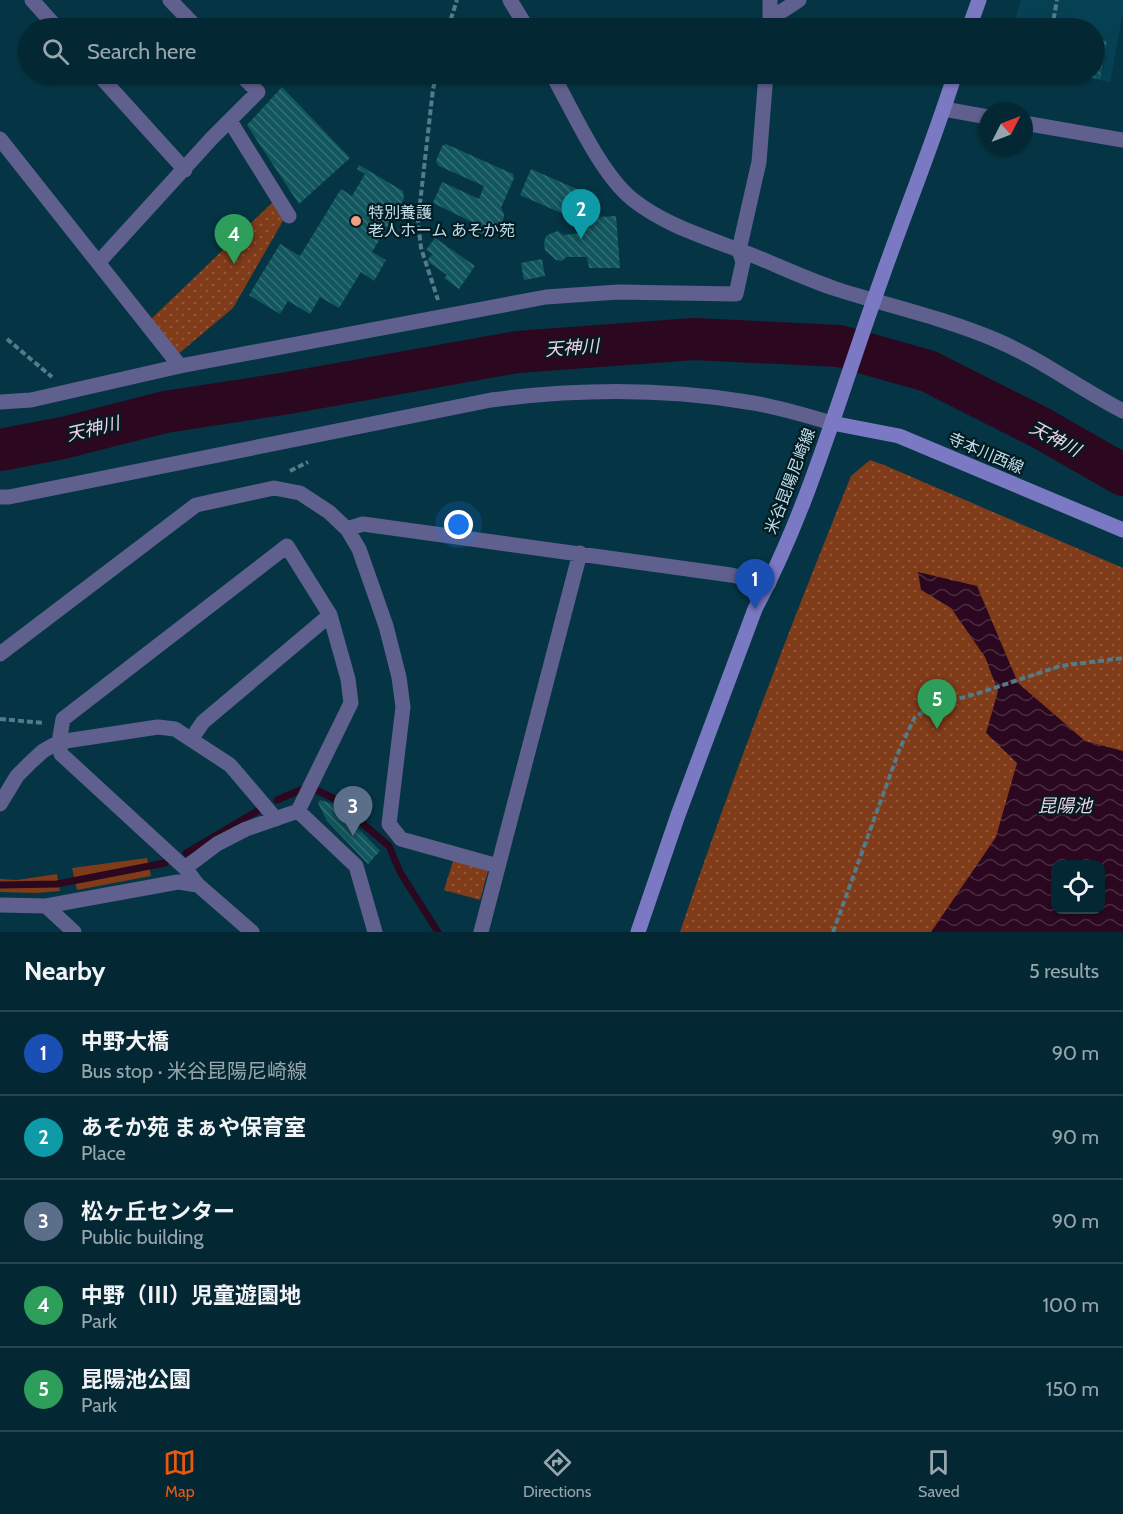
<!DOCTYPE html>
<meta charset="utf-8">
<style>
:root{--surface:#042833;--page:#12343f;--text:#f1f3f6;--muted:#97a6ac;--line:#25444e;--accent:#ea580c}
body{margin:0;font-family:Cabin,"Noto Sans JP",sans-serif;background:var(--page);color:var(--text)}
.controls{position:absolute;right:18px;bottom:18px;display:grid;overflow:hidden;border-radius:12px;box-shadow:0 2px 4px #0004}
.controls button{width:54px;height:54px;display:grid;place-items:center;padding:0;border:0;border-bottom:2px solid var(--line);background:var(--surface);color:var(--text);font:30px sans-serif}
.compass{position:absolute;left:979px;top:102px;width:54px;height:54px;border-radius:50%;background:var(--surface);box-shadow:0 2px 4px #0004;rotate:48deg}
.you{position:absolute;left:459px;top:525px;width:21px;height:21px;margin:-15px;border:4px solid #fff;border-radius:50%;background:#1a73e8;box-shadow:0 0 0 9px #1a73e833}
.badge{display:grid;place-items:center;width:39px;height:39px;border-radius:50%;background:var(--accent);color:#fff;font-size:20px;font-weight:700}
.pin{position:absolute;translate:-50% -50px;filter:drop-shadow(0 2px 3px #0008)}
.pin::after{content:'';position:absolute;top:32px;width:21px;height:18px;background:inherit;clip-path:polygon(0 0,100% 0,50% 100%)}
.list{margin:0;padding:0;list-style:none}
h2{display:flex;justify-content:space-between;align-items:center;height:78px;margin:0;padding:0 24px;font-size:26px}
h2 small{font-size:20px;font-weight:400;color:var(--muted)}
.list li{display:grid;grid-template-columns:39px 1fr auto;gap:18px;align-items:center;box-sizing:border-box;height:84px;padding:0 24px;border-top:2px solid var(--line)}
.list b{display:block;font-size:22px;white-space:nowrap}
.list p{margin:0;font-size:20px;white-space:nowrap;color:var(--muted)}
.list em{font-size:20px;font-style:normal;color:var(--muted)}
.icon{flex:none;width:33px;height:33px;fill:none;stroke:currentColor;stroke-width:2;stroke-linecap:round;stroke-linejoin:round}
.map{position:relative;flex:none;width:1123px;height:932px;overflow:hidden}
.search{position:absolute;background:var(--surface);box-shadow:0 2px 4px #0004;left:18px;right:18px;top:18px;height:66px;display:flex;align-items:center;gap:15px;box-sizing:border-box;padding:0 21px;border-radius:33px;color:var(--muted);font-size:22px}
.sheet{height:498px;background:var(--surface)}
nav{display:flex;justify-content:space-around;align-items:center;box-sizing:border-box;height:84px;border-top:2px solid var(--line);background:var(--surface);font-size:16px;color:var(--muted)}
nav a{display:grid;justify-items:center;gap:3px}
nav .on{color:var(--accent)}
.map>svg:first-child{display:block}
.built{fill:#064153}
.grass{fill:url(#grass-dots);fill-rule:evenodd}
.garden{fill:#803b19}
.water{fill:url(#water-waves);fill-rule:evenodd}
.lines{fill:none;stroke-linecap:round;stroke-linejoin:round}
.stream{stroke:#2b081f;stroke-width:7}
.river{stroke:#2b081f;stroke-width:42}
.building{fill:url(#building-back-hatch)}
.path{stroke:#537b89;stroke-width:4;stroke-dasharray:6 3;stroke-linecap:butt}
.minor{stroke:#60608f;stroke-width:15}
.tertiary{stroke:#60608f;stroke-width:15}
.secondary{stroke:#7c79c4;stroke-width:15}
.poi-dot{fill:#f2a17e;stroke:#031b23;stroke-width:2}
.labels{text-anchor:middle;dominant-baseline:central;stroke-width:4.5;stroke-linejoin:round;paint-order:stroke}
.poi-label{font-size:16px;fill:#c2dfea;stroke:#031b23;text-anchor:start}
.street-label{font-size:16px;fill:#c2dfea;stroke:#031b23}
.water-label{font-size:18px;font-style:italic;fill:#efd1e1;stroke:#031b23}
</style>
<div class="map">
<svg width="1123" height="932" viewBox="0 0 1123 932">
<defs>
<pattern id="grass-dots" width="8" height="8" patternUnits="userSpaceOnUse" patternTransform="scale(1.5)"><rect width="8" height="8" fill="#803b19"/><path d="M2 2h.1M6 6h.1" fill="none" stroke="#90573b" stroke-width="1.8" stroke-linecap="round"/></pattern>
<pattern id="water-waves" width="16" height="10" patternUnits="userSpaceOnUse" patternTransform="scale(1.5)"><rect width="16" height="10" fill="#2b081f"/><path d="M0 5q4-4 8 0t8 0" fill="none" stroke="#482c40"/></pattern>
<pattern id="building-back-hatch" width="6" height="6" patternUnits="userSpaceOnUse" patternTransform="scale(1.5)"><rect width="6" height="6" fill="#12575e"/><path d="M-1 5l2 2M0 0l6 6M5-1l2 2" fill="none" stroke="#336f75"/></pattern>
</defs>
<rect width="100%" height="100%" fill="#053544"/>
<path class="built" d="M1021,0H1123V12L1110,82L1065,74H1094V28H1012Z"/>
<path class="grass" d="M273,202L284,219L233,308L177,355L150,320Z
M870,460L884,465L1123,568V932H680C732,778 790,627 851,476ZM1056,864H1100V910H1056Z
M454,858L488,871L480,900L444,890Z"/>
<path class="garden" d="M147,858L151,876L77,890L72,868Z
M57,874L60,891L37,893L0,892V879L17,880Z"/>
<path class="water" d="M918,572L977,586L1018,683L1085,741L1123,751V932H931L996,837L1017,763L986,733L998,691L985,657L951,608L921,590ZM1056,864H1100V910H1056Z"/>
<g class="lines">
<path class="stream" d="M277,800L305,788L314,789L333,798L389,846L400,872L438,932
M186,853L259,810
M0,885L57,884L165,863"/>
<path class="river" d="M0,450L63,438L165,412L288,393L517,352L694,339L839,346L928,371L1041,428L1123,475"/>
</g>
<path class="building" d="M1094,39L1107,41L1100,79L1075,75L1094,74Z
M282,87L350,158L299,204L247,125Z
M446,144L513,174L514,178L501,208L504,214L503,222L496,231L481,234L473,228L470,221L433,203L442,182L479,199L484,186L439,166L436,161L442,146Z
M359,165L403,191L404,199L372,252L386,260L374,281L361,272L339,308L320,297L310,314L288,301L280,314L249,295L280,244L300,256L341,189L352,196L365,174L357,169Z
M531,169L595,197L589,211L583,208L580,215L570,211L568,216L520,195Z
M616,216L620,268H589L587,257H566L562,261L556,260L545,250L544,243L546,236L552,233L558,231L563,235L583,233L581,218Z
M435,238L475,266L459,289L444,278L447,275L427,261L432,254L426,250Z
M542,259L545,276L524,280L521,263Z
M320,800L333,804L340,809L380,851L368,864L327,821L318,803Z"/>
<g class="lines">
<path class="path" d="M448,28L457,0
M1052,28L1057,0
M437,74L433,89L418,221L421,248L438,300
M7,339L52,377
M290,471L308,462
M0,719L44,723
M833,932L900,748L915,717L932,706L979,693L1060,666L1123,658"/>
<path class="minor" d="M32,0L57,28
M170,0L197,28
M510,0L527,28
M770,19L799,0
M770,26V0
M98,74L185,170
M552,74C573,111 600,173 632,199C663,224 702,236 739,250C771,262 803,278 836,289C889,306 944,318 996,340C1041,359 1080,389 1123,411
M944,109L988,117
M230,121L289,216
M1024,123L1123,140
M0,139L180,366
M98,263L212,138L258,92L240,74
M0,402L31,400L180,366L546,297L618,292L736,294L743,262L739,250L759,162L766,74
M347,529L363,524L731,575L769,583
M0,654L196,505L274,488L300,493L329,512L347,529L359,549L386,626L399,677L403,707L389,824L401,839L498,866
M192,738L203,722L330,615
M0,804L17,776L31,762L43,751L59,742L158,727L175,729L230,765L276,819
M298,811L356,866L375,932
M185,868L217,844L246,829L298,811L351,703L348,679L330,615L287,546L63,719L59,742L61,754L185,868L198,885L252,932
M0,905L46,906L178,882L198,885
M46,906L74,932
M481,932L580,553"/>
<path class="tertiary" d="M0,497H9L491,400C575,389 663,388 747,402C776,406 804,415 832,423"/>
<path class="secondary" d="M969,28L979,0
M832,423L899,436L1123,530
M638,932L678,815L755,609C807,512 837,404 874,300C900,224 931,150 955,74"/>
</g>
<circle class="poi-dot" cx="356" cy="221" r="6"/>
<g class="labels">
<g class="poi-label">
<text x="368" y="212">特別養護<tspan x="368" dy="18">老人ホーム あそか苑</tspan></text>
</g>
<g class="street-label">
<text transform="translate(986 453) rotate(23)">寺本川西線</text>
<text transform="translate(790 481) rotate(-69)">米谷昆陽尼崎線</text>
</g>
<g class="water-label">
<text transform="translate(572 348) rotate(-4)">天神川</text>
<text transform="translate(93 429) rotate(-13)">天神川</text>
<text transform="translate(1055 439) rotate(28)">天神川</text>
<text x="1065" y="806">昆陽池</text>
</g>
</g>
</svg>
<div class="controls">
<button><svg class="icon" aria-label="locate" viewBox="0 0 24 24"><circle cx="12" cy="12" r="6"/><path d="M12 2v4M12 18v4M2 12h4M18 12h4"/></svg></button>
</div>
<svg class="compass" viewBox="-18 -18 36 36"><path d="M0-13l5 13h-10z" fill="#e53935"/><path d="M0 13l5-13h-10z" fill="#97a6ac"/></svg>
<div class="you"></div>
<div class="pin badge" style="left:755px;top:609px;background:#1a4fb4">1</div>
<div class="pin badge" style="left:581px;top:239px;background:#0f9aa8">2</div>
<div class="pin badge" style="left:353px;top:836px;background:#5c6f8a">3</div>
<div class="pin badge" style="left:234px;top:264px;background:#2e9e5b">4</div>
<div class="pin badge" style="left:937px;top:729px;background:#2e9e5b">5</div>
<div class="search"><svg class="icon" aria-label="search" viewBox="0 0 24 24"><circle cx="10" cy="10" r="6"/><path d="M15 15l6 6"/></svg>Search here</div>
</div>
<section class="sheet">
<h2>Nearby<small>5 results</small></h2>
<ul class="list">
<li><span class="badge" style="background:#1a4fb4">1</span><div><b>中野大橋</b><p>Bus stop · 米谷昆陽尼崎線</p></div><em>90 m</em></li>
<li><span class="badge" style="background:#0f9aa8">2</span><div><b>あそか苑 まぁや保育室</b><p>Place</p></div><em>90 m</em></li>
<li><span class="badge" style="background:#5c6f8a">3</span><div><b>松ヶ丘センター</b><p>Public building</p></div><em>90 m</em></li>
<li><span class="badge" style="background:#2e9e5b">4</span><div><b>中野（Ⅲ）児童遊園地</b><p>Park</p></div><em>100 m</em></li>
<li><span class="badge" style="background:#2e9e5b">5</span><div><b>昆陽池公園</b><p>Park</p></div><em>150 m</em></li>
</ul>
</section>
<nav>
<a class="on"><svg class="icon" aria-label="map" viewBox="0 0 24 24"><path d="M3 6l6-2 6 2 6-2v14l-6 2-6-2-6 2zM9 4v14M15 6v14"/></svg>Map</a>
<a><svg class="icon" aria-label="directions" viewBox="0 0 24 24"><path d="M12 3l9 9-9 9-9-9zM9 14v-3h6M13 9l2 2-2 2"/></svg>Directions</a>
<a><svg class="icon" aria-label="saved" viewBox="0 0 24 24"><path d="M7 4h10v16l-5-4-5 4z"/></svg>Saved</a>
</nav>
